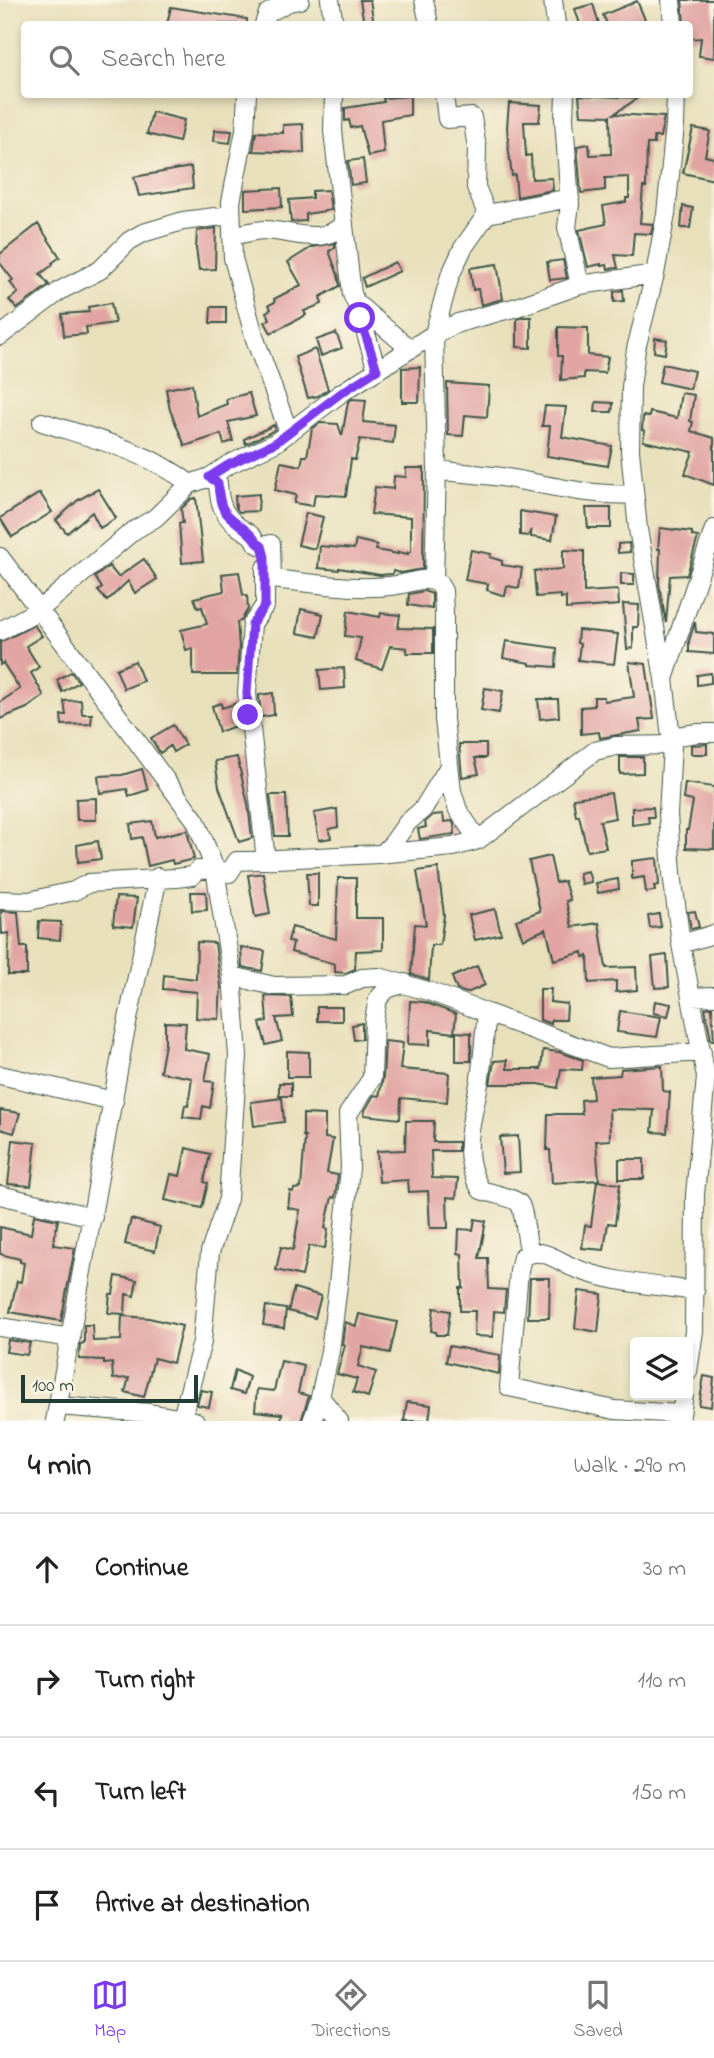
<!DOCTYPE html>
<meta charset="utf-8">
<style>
:root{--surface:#fff;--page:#f6f6f6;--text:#222;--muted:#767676;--line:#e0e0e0;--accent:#7c3aed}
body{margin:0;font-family:"Indie Flower",sans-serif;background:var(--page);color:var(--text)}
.controls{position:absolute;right:21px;bottom:21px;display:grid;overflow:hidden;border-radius:7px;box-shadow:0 4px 10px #0003}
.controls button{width:63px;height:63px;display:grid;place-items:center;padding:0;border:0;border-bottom:2px solid var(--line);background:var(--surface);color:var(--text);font:35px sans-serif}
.scale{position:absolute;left:21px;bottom:18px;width:177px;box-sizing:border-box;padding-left:7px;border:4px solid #1f3d34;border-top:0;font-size:19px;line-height:24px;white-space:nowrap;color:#1f3d34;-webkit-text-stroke:5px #fcf5e5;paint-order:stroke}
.stop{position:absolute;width:21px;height:21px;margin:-16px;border:5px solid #7c3aed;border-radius:50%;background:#fff}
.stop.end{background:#7c3aed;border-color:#fff;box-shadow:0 2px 7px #0008}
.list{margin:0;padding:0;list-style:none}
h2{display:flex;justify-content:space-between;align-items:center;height:91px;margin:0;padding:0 28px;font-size:30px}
h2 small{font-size:23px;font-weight:400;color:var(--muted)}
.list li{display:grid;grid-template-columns:46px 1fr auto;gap:21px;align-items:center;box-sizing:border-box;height:112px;padding:0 28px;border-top:2px solid var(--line)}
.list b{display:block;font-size:26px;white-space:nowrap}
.list em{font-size:23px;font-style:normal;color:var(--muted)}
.icon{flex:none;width:38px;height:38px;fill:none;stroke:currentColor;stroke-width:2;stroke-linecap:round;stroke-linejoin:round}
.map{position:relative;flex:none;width:714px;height:1421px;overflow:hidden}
.search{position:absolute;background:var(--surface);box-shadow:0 4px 10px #0003;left:21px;right:21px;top:21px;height:77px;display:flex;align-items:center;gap:18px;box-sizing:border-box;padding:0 24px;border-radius:7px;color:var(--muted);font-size:26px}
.sheet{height:539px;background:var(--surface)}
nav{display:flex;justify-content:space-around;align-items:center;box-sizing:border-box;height:98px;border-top:2px solid var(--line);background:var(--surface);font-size:19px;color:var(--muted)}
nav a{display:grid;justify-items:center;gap:4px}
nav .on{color:var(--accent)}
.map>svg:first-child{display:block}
.building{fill:#e1a4a2}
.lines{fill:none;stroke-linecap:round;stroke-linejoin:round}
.minor-casing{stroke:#3d5548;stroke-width:20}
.minor{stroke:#fff;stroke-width:18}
.route{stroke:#7c3aed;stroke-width:9}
</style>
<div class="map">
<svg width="714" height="1421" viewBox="0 0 714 1421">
<rect width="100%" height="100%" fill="#fcf5e5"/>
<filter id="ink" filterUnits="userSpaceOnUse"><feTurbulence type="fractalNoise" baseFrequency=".0143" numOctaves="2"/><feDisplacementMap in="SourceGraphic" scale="14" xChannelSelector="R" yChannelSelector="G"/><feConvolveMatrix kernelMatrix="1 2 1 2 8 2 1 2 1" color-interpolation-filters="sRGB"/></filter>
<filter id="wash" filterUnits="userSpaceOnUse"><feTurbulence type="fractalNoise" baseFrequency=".00686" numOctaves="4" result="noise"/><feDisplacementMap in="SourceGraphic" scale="28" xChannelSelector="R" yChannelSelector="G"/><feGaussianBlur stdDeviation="1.57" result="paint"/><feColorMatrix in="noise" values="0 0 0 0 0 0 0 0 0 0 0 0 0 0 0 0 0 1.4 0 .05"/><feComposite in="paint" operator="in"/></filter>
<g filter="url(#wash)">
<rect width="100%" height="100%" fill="#e8e0bb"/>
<g id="blocks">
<path class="building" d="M360,0H370L374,24H364Z
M682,0H714V58L699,56L701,38L690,39V24H684Z
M637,1L647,24H607L603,15Z
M593,4L599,24H580L575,9Z
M171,7L247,19V24H167Z
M579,95L638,98L614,114L664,117L660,137H654V144H647L646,187H643L640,223L653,224L651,234L634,233L632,256L615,255L618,268L608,269L607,265L601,266V264L588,267L579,230L606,224L603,206L626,202V198H629V177L605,178V190L581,193L577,146L589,144L590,155L611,154L610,116L581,115Z
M410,96V115L381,120L384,153L368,156L360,126L351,128L349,120L345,121V108L384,102L383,98Z
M509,103L541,105L539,122H524L526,156L531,155L532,179L552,178L553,190L517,197L515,175L512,176L509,153L507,127Z
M152,112L184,120L179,142L147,134Z
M303,124L304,153L253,151L256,132L283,133V125Z
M693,128L710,131L705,156L714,158V180L683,173Z
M215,130L232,131L230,143L214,141Z
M363,159L366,183L351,185L348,161Z
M191,167L193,188L139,196L134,177Z
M281,188L282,207L245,209V190Z
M328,190L331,210L306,214V221L291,222L289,200L312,198V191Z
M683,206L693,208L690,228H681Z
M38,224L60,257L52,263L53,265L40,274L49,285L17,309L9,300L18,293L10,282L13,280L0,263V254Z
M216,228L215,269L199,270L196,248L197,231Z
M335,243V248L329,251L338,275L340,286L320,297L322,304L304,311L306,315L271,333L265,322L270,319L266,312L271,309L269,305L275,302L274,299L301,285L288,262L312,247Z
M563,260L567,278L550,280L547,262Z
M395,262L400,271L365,287L362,278Z
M497,264L503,299L481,305L478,289L473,290L470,268Z
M623,290L624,301L614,302V292Z
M111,303L115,323L86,327L87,334L64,336L62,314L89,312L88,307Z
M211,307H226V323H210Z
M522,317H531V348L517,347V319Z
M558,327L588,328V355L608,357L605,373L584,372V378L561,380L562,356H558Z
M336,333L342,348L321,356L316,340Z
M655,338L667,340L665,354L654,352Z
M315,349L328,389L318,396L308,398L295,357Z
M663,364L694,371L690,389L659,382Z
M420,367L419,402H402V368Z
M447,383L489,386L487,417L465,415L463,436L448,435Z
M192,384L197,416L227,404L226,399L249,393L256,416L228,422L233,441L224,444L221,434L185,446L170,410L166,389Z
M681,393L694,395L690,421L693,422L691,431L714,438V485L685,474L693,452L643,441L645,431L642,430L643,416L649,417L650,412L677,418Z
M352,399L366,400L363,422L395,425L393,443L360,439L355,460L351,459L346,496L315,494L313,506L294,503L296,495L275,490L281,462L301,466L303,456H307L312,429L320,423L338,424L342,436L348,402Z
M596,402L613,403L612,412H595Z
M545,406L566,407L562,437L612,446L608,466L547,456L550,426H542Z
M274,425L275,429L269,433L246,444L244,439Z
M406,468H424L423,569L401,573L393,571L392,574L380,575L339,568V570L318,568L320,546L354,549L356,540L377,545L376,550L398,554V552L408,554V552H411V517L371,514L375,487L393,489L394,476L406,477Z
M98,489L116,518L100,528L92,512L67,533L56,520L78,500Z
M40,493L52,512L12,537L0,518Z
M259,494L258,511L239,512L236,508L235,496Z
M196,498L203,561L182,563L179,523H183L181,509L191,499Z
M586,508H611V528H588Z
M520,511L556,517L552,540L531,537V530L528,536L520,535Z
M306,513L323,517L315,549L298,545Z
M660,528L692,532V536L698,537L687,575L670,576L666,623L659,584L660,549H658Z
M629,543L630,552L618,553V544Z
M471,550L491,554L490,557L502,561V565L522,568L519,588L507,586L505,596L487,590L488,584L465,580Z
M563,550L584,551V592L618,590L619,605L566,609V597L561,598V595L536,597L534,571L563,569Z
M144,559L157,579L135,593L128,581L107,601L98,591L102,588L95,577L109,566L118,577Z
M239,572L243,595H247L248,609L241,621L237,622L239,647L237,675H193V648L186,650L181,630L207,624L202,607L198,608L194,598L224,591L222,574Z
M621,573L634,574V585H621Z
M424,591L432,594V609L408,605L409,594Z
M623,604L639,605L638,627H633V648L627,649Z
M301,609L323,614L318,637L297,633Z
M348,611L380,617L381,613L400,615L398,628L433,629V653H407V648L390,646L382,669L356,661L361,638L345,636Z
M695,622L696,632L714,634V654L689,652V641Z
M34,625L42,636L26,646L39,667L31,673L44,696L27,708L0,719V702L20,689L3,663L0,665V642Z
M578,630L618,634L614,664L578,660L580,644L577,643Z
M506,641L557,648L556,667L530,665V663L503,658Z
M135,661L143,681L124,689L116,669Z
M629,662L646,664L654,719L639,720L641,731L600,738L599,732L581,734V707L594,706V697H604V701L634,697Z
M344,668L345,688L321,690L319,670Z
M71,672L79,682L62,692L57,680Z
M711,673V683L697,685V675Z
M485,688L503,691L499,713L481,710Z
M273,693L274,715L261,717L259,695Z
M538,699H558L559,717L540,719Z
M81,700L82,714H92L91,724L62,725L61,715H66L64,701Z
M221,703L222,708L237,703L238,717L235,718L238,725L219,732L212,706Z
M173,725L185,745L173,752L170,746L160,753L151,738Z
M459,744H486V758H475L479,774L462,777Z
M707,744V754H691V745Z
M237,757L248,804L252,838L239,842L219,787L215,761Z
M620,757H643V773L620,774Z
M142,769L148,790L129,796L127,789L100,793L98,776L122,775Z
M685,783L714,787V849L686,848V830H688L693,801L683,799Z
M611,793L615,818L600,821L606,848L587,851L579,815L576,816L573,798Z
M270,795H286L288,836H275Z
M96,798V820H77L76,799Z
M653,807L654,817H648L649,823L632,825V808Z
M337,809L338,827L329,829L331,838L319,840L314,813Z
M443,814L444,822L452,821L454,824L455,834L420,839L418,829L426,827L425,822L433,815Z
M152,821L155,837L187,830L194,859L173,864L172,860L148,866L142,837L132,839L130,824Z
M98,841L101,859L78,862L77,845Z
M550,856L556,883L564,881L570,900L566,901L572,927L599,923L606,968L636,967L637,990L616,992V981L589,983L588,956L584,957L583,952L554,960L546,929L523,939L516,920L540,911L529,861Z
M657,858L659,885L654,886L655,891L646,892L644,877L632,879V861Z
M438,868L444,915L440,945H431L429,980L411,974L415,924L426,925L417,871Z
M588,871L591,882L581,884L579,873Z
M263,873L270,914L255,917L248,875Z
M307,873H318V906H309Z
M338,878H356V918H383V950L356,951L355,969L346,973L335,972V964L291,952L293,943L288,941L292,927L336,939Z
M618,879L619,889L598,893L596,883Z
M191,892H206L207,910L192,911Z
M116,897L137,898L133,927L113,925Z
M495,909L501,934L475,940L469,915Z
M1,911L18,912L21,947H27V975H8L9,933L2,934Z
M695,911L699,927L691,929L688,912Z
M659,914L661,927L650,928L648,916Z
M39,921L61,922L60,940L38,938Z
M197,942L215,943L221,986L219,1019L196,1018L197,992L163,989L164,975L196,979Z
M241,947L265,951L262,971L242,967Z
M667,955L669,987L655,988L652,957Z
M477,966L485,985L467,993L457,990L452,977Z
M540,989H551L550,1002L567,1004L566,1020H551V1024L540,1020Z
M265,996L291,997L293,1017L276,1018L282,1041L266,1045L260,1023L267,1021Z
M410,1001L424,1002L456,1014L454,1033L430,1030V1045L408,1044Z
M655,1001L671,1004L668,1016L653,1013Z
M317,1007H342V1021H317Z
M712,1007L714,1040H711L705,1008Z
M620,1011L661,1017L657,1037L617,1032Z
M165,1022L186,1023L184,1049L210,1054L205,1081L214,1082L210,1108L203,1106L201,1119L183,1117L185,1105L188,1106L192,1078L160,1072L165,1044Z
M362,1023V1039L354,1040L352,1025Z
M456,1032L471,1033V1061H456Z
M385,1041L403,1043L400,1069L449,1073L447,1102L401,1098L400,1119L364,1115L365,1110L374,1095L379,1096L383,1078Z
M543,1050L559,1052L583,1060L582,1070L561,1069L558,1088L539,1084H490L494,1061L507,1060V1069H541Z
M287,1051L309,1052V1077H287Z
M662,1066L663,1091L670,1092L667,1133L652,1132L654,1110L609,1109L610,1140L596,1141L599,1180L552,1183L550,1150H547L548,1114H582L581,1100L593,1099L591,1077L620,1075L621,1069Z
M279,1083H291V1096H279Z
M282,1098L284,1122L254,1126L251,1102Z
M0,1110L20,1113L14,1133L0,1129Z
M303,1114L325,1115V1138L333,1139L327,1173L338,1175L335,1198L332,1197L325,1228L328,1229L325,1248L309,1246L302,1276L276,1270L281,1247L293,1250L300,1210L288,1208L290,1191L293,1192L294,1189L301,1188L305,1136H303Z
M406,1121H434L433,1142H458V1151H431L432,1178L458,1179L456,1198L447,1197L448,1228H430L428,1191L409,1192L408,1180L379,1182L377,1151L405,1150Z
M518,1136L520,1172L503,1173L500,1137Z
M13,1140L36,1143L31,1186L8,1184Z
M186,1148L210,1154L204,1182L208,1183L202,1208L165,1200L171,1174L180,1176Z
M619,1159H644V1179H619Z
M597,1181L620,1184L615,1224L608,1223L604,1250L582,1248L585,1225L591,1226Z
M34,1215L58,1220L53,1245L75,1248L61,1321L10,1312L17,1281L21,1282L24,1263L20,1262V1259L0,1254V1227L31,1234Z
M131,1219L160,1227L155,1251L125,1244Z
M475,1219L486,1221L479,1258H488L489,1289L506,1290L504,1312L494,1311L493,1337L474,1336L475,1311H460V1288H463L462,1254L458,1253L459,1229L473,1230Z
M116,1276L137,1280L134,1296L126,1294L125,1314L108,1313L110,1294H113Z
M530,1278H550L549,1318H528Z
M294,1288L321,1296L315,1318L288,1311Z
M579,1291L602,1294L598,1332L575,1328Z
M266,1306L286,1309L284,1328L263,1325Z
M434,1308L450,1311L447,1335H436V1332L431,1331Z
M359,1314L397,1322L390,1353L363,1347L358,1366L376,1372L368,1397L353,1392L357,1379L337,1374L345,1345L342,1344L345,1322L356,1326Z
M122,1316L149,1318L182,1326L173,1363L154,1358L144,1397L125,1392L129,1378L113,1379L112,1363L104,1364V1360L79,1359L80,1344L84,1343V1325H92L93,1341L121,1340Z
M8,1340L30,1343L27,1355L6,1352Z
M449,1346L500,1355L499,1374L446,1362Z
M281,1361L304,1366L298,1393L309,1396L301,1421H281L282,1414L255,1411L257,1389L274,1391Z
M235,1370L249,1377L244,1394L230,1390Z
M704,1376L714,1378L711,1407L699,1405Z
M201,1390L212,1392L209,1407L197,1405Z
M407,1402L431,1405L429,1421H404Z"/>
</g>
</g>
<g filter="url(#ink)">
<use href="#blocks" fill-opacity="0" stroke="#3d5548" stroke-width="2"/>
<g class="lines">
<defs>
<path id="minor" d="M330,0L334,24
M424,0L429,24
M553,0L556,24
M671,0L673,24
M264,24L268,13L289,2L300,0
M247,94L245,130L231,202L233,258L255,339L289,433
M334,94L333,131L352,294L356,303L410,349
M444,94L447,119L472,117L477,148L476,187L487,214L570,198
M565,94L564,119L570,204L567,227L580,285
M676,94L675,125L666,214L655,274L636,349L631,387L630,451L638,529L664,679L672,745L668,814L672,873L681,944L706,1077L695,1195L694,1331L688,1372
M487,214L463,248L450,276L434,334L437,470C458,473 480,474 501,477C545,484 590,497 634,494
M232,236C243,234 254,230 265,230C291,231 324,247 344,223
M357,304L377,370
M0,336L61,290L100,270L129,241L143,233L183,221L231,215
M42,422C94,439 146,450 190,484L210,477L228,465L275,443L341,393L434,334L458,323L517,307L580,285L655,274
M210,477L218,483C219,503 223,516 240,528C248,533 252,534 256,543L262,546L271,544L272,579C313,583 357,591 397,585C412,583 426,575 439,584L443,591L444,613V719L452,791L458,810L478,840
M0,557L196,821L215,869L232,976L274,986L346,985L362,978L379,977L431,992L487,1013C484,1037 483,1061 479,1084C472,1122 459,1154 481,1190C492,1194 510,1196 519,1203C524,1207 526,1242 530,1253
M265,568V605L252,624L247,693L266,860
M434,580L437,470
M0,631L39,610L133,531L155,518L190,484
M665,676L714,529
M671,737L697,733H714
M382,854L393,843L407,823L423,809L448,768
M0,900L29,901L74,891L89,883L176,878L192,876L198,870L215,869L229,873L237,861L378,854L453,847L478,840L595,751L616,746L672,745
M681,944L714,934
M691,997L714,996
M487,1013L609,1058L702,1052
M0,1075L114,1101
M0,1195L93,1217
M0,1327L71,1338
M320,1397L339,1421
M58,1406L149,1413L195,1421
M681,1414L615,1410L509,1387L519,1271L522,1257C541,1246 555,1259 572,1267C610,1283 655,1285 695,1291
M182,1418L202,1342L210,1252L228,1199L238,1056L232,976
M55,1421L124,1038L158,877
M312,1421L319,1402L330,1351L338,1285L350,1168L348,1114L372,1078L374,1020L378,999L387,989L405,983
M680,1421L684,1395"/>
</defs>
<use href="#minor" class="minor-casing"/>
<use href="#minor" class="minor"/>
</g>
</g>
<g class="lines" filter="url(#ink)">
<path class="route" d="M248,715L247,693L252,624L265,605V557L262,546C255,543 256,539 250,534C228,513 220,518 218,483L209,477L228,465L275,443L341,393L377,370L360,318"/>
</g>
</svg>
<div class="controls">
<button><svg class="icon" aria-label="layers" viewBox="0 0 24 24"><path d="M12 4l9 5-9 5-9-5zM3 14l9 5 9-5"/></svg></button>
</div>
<div class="scale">100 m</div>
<div class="stop" style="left:360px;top:318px"></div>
<div class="stop end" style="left:248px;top:715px"></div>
<div class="search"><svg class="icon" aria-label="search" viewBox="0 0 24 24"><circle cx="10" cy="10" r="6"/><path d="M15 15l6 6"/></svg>Search here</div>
</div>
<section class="sheet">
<h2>4 min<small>Walk · 290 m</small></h2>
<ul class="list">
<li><svg class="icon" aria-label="ahead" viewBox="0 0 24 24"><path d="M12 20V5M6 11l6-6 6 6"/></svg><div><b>Continue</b></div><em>30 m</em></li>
<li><svg class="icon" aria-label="right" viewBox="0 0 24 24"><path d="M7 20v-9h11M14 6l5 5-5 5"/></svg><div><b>Turn right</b></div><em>110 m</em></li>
<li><svg class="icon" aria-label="left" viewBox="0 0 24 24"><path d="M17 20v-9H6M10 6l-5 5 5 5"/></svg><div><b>Turn left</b></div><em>150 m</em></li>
<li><svg class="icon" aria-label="arrive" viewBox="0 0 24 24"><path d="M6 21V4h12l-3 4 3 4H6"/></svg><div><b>Arrive at destination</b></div></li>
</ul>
</section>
<nav>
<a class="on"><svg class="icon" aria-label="map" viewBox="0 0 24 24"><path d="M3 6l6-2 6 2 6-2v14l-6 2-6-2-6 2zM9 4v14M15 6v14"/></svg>Map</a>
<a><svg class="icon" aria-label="directions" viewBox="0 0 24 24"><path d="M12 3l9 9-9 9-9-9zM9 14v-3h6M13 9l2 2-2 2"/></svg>Directions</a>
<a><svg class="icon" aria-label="saved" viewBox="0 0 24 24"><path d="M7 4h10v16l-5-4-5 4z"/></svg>Saved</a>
</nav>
